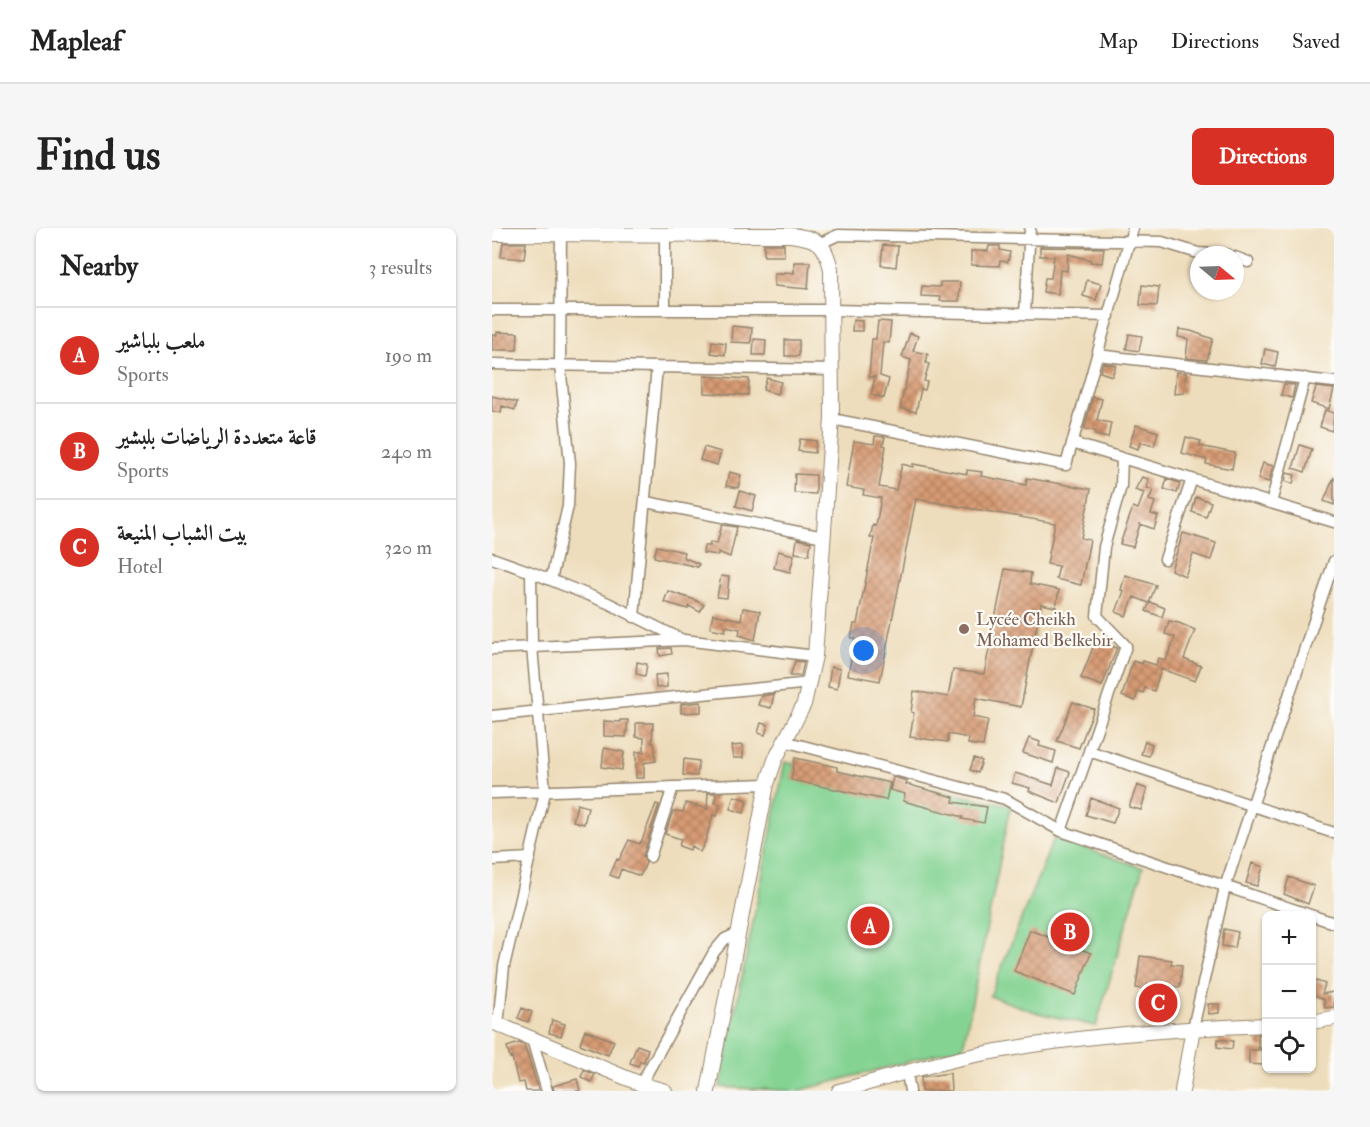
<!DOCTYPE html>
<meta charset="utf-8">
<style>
:root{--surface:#fff;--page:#f6f6f6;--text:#222;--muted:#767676;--line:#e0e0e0;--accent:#d93025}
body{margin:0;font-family:"IM FELL Double Pica",Amiri,serif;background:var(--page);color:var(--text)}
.controls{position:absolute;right:18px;bottom:18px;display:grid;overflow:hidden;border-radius:9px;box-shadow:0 2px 4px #0004}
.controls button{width:54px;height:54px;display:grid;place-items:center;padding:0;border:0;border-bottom:2px solid var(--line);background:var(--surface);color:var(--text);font:30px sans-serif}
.compass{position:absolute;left:698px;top:18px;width:54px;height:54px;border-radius:50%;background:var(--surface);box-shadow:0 2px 4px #0004;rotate:109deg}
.you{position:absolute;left:372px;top:423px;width:21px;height:21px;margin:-15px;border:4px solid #fff;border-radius:50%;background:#1a73e8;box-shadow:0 0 0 9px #1a73e833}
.badge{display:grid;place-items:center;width:39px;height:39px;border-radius:50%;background:var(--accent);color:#fff;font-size:20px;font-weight:700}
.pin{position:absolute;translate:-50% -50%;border:3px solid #fff;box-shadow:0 2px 6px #0006}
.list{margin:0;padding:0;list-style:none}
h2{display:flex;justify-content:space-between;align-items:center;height:78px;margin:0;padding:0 24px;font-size:26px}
h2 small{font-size:20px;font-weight:400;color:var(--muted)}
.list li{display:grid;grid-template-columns:39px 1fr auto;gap:18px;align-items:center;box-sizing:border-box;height:96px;padding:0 24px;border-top:2px solid var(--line)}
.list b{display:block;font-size:22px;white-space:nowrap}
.list p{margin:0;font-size:20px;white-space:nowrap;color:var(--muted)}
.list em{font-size:20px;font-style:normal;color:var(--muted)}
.icon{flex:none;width:33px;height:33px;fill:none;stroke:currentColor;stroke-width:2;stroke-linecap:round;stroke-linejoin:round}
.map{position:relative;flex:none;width:842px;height:863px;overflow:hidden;border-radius:9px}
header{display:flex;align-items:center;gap:36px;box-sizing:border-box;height:84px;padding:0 30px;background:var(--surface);border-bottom:2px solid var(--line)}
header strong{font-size:28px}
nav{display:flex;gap:33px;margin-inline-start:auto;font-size:21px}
.intro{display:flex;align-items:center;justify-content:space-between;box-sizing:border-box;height:144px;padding:0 36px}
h1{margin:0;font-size:42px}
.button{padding:15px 27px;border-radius:9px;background:var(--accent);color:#fff;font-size:21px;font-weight:700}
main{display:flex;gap:36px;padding:0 36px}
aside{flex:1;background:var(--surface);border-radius:9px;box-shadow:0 2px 4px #0004}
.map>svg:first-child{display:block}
.green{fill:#84d393;stroke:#607e58;stroke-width:1.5}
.building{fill:url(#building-cross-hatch)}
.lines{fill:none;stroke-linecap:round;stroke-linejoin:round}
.minor-casing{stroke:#94846d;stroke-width:13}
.tertiary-casing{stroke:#94846d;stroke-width:16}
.minor{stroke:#fff;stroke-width:10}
.tertiary{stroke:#fff;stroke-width:14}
.education-dot{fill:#8d6e63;stroke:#fdfcf7;stroke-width:2}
.labels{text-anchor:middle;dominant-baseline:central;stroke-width:4.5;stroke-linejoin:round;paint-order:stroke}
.education-label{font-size:18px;fill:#785e54;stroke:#fdfcf7;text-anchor:start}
</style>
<header>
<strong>Mapleaf</strong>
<nav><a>Map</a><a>Directions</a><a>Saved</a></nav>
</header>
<div class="intro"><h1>Find us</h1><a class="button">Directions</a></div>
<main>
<aside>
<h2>Nearby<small>3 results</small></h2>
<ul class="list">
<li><span class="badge">A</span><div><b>ملعب بلباشير</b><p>Sports</p></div><em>190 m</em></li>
<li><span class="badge">B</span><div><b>قاعة متعددة الرياضات بلبشير</b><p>Sports</p></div><em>240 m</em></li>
<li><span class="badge">C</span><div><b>بيت الشباب المنيعة</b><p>Hotel</p></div><em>320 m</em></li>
</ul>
</aside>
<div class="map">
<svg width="842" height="863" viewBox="0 0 842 863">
<defs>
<pattern id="building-cross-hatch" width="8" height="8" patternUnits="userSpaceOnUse" patternTransform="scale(1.5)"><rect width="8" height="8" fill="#d79b74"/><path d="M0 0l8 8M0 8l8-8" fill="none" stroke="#b07f5f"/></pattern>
</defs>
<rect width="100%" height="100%" fill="#fdfcf7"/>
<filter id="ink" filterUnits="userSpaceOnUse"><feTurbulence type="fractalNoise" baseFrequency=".0167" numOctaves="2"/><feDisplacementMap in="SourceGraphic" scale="12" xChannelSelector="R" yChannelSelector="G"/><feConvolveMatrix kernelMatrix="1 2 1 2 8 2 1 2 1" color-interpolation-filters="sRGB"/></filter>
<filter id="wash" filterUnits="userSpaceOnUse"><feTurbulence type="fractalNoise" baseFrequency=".008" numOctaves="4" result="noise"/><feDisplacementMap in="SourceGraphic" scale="24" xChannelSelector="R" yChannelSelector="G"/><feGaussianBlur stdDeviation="1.35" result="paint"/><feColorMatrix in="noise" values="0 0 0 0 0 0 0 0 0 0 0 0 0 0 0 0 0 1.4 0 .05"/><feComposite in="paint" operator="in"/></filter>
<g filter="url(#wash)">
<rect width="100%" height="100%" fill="#eeddbc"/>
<path class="green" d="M293,534L519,577L471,819L306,863L228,859Z
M562,610L651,640L604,798L546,785L498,768Z"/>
<g id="blocks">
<path class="building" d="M11,15H34L32,31L9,29Z
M272,16H292V28H272Z
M391,17L406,18L404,39L389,37Z
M497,18H508V22L518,24L516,34L508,33L507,38L479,37V23H496Z
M548,19L612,20L610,35L598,34L599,32L576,26L575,43L568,42L566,66L551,64L553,50H559L562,28H548Z
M302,34H318L316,61L282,58V46H292V44L302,45Z
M595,52L609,56L604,72L591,68Z
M448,54H468L467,73H448V69L429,68L430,58L448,59Z
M650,57L667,59L665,78L648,77Z
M361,92L370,93V103H360Z
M386,93L399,94L397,115L391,114L388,148L397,151L392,170L379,167L383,149H377L380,111H384Z
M240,98L260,100L259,115L239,114Z
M687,101L699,103L721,111L715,132L694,130L696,111L686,109Z
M5,104L26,105L25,122H0V107H5Z
M418,105L426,108L421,123L436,126L434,135L437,136L432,153L435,154L433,162L429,161L424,184L408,180L419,132L410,129Z
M637,106L650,108L647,123L634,121Z
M262,111L274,112L273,127H261Z
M293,112H307V128H293Z
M220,113L234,115L233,127L219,125Z
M773,121L786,124L783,139L770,136Z
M611,135L624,137L620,148L608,144Z
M684,144L694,145L692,165L682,166Z
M212,148L257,151L256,167L212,165Z
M275,150L289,154L285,166L271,162Z
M792,156L803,157L800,170L789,167Z
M824,159L842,161L837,181L819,175Z
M0,168L25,174L23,182L10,178L9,185L0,183Z
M601,169L610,171L605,192L619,195L616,210L603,207L604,203L592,201Z
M833,182L842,185L840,203L828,199Z
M644,197L666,204L662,218L648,214L646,221L637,218Z
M383,208L393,209L391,217L394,218L387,259L404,262L410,236L421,239V236L475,246V242L490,244L489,248L534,257L535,250L599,261L589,310L598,312L589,357L564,351L567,338L555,336L563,295L424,271L388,453L356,447L363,410H359L362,396H365L382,310H378L381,297L384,298L389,270L371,267L372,262L354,259L362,213L382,216Z
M694,209L709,213L707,218L743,225L740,241L714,236L715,232L690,225Z
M308,211L324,213L323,225L306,223Z
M808,217L820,221L813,244L801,240Z
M212,219L229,224L225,237L208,232Z
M771,235L781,238L777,254L766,251Z
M237,244L249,247L246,260L234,258Z
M795,245L803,247L801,256L793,253Z
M303,246L324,247V266L302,265Z
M650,249L657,251L655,260L661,262L657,272L663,274L659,286L666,288L662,301L648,296L641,319L628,316L641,279L646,281L652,265L643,262Z
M842,249V277L832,273Z
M675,251L688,255L685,265L672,261Z
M248,263L264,268L260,283L244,278Z
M704,269L719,274L714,289L700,284Z
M230,297L245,299L238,329L226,324V327L211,325L212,318H218V314L225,315Z
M691,305L724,315L719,332L701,326L693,348L679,342Z
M305,311L319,314L317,327L303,325Z
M165,318L192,324L191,329L207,336L206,339L162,329Z
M286,323L302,327L298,344L282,340Z
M513,341L539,345L538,356L567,362L564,379L549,376L529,479L484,470L481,489L496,492L491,518L476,516L477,510L456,506V514L418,509L422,485L419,484L422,463L456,469L461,442L492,446Z
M633,347L664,357L657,375L642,369L634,388L624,384L632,363L629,362Z
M229,348L237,349L235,370L225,369Z
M176,363L203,372L212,377L208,384L197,378L196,381L172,374Z
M658,374L673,380L670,389L654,383Z
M251,380L268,383L263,412L247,407L248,401L234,398L233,403L218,400L221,386L249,392Z
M677,393L687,395L703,402L692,431L709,438L703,453L669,441L662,463L653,460L651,465L646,463L643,473L630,468L641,433L650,436L651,433L664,437L666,430L674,432L683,409L673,406Z
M604,412L625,420L610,458L589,450Z
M179,420L180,426L168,428L167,421Z
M303,433L312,434L309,448H298Z
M145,434L155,436L153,448L144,446Z
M339,439L348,441L345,461L336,459Z
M175,446V459L164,460L163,447Z
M282,466L279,480L266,477L269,468Z
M209,474V484L189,485V476Z
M581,474L602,481L587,520L565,513Z
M128,492H136L134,509L112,508V493L128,494Z
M144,495H161L160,515H162L164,533L152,535V550H144V524H152V510L144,509Z
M269,495L276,497L273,507L266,505Z
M537,510L548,514L547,518L564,523L561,535L531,525Z
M653,513L660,516L657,528L649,526Z
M251,517V530H241L239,518Z
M112,520L132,524L130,542L110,539Z
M303,530L345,539V543L398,555L394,572L299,552Z
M482,530L490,533L486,545L478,542Z
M192,531L207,533L205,548L191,547Z
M566,540L578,544L567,575L537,563L538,560L520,555L523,545L561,557Z
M401,549L415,553L414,556L462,569L461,574L495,579L492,595L470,591L471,589L411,573L413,566L398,562Z
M645,557L655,561L649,582L637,579Z
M216,565H224L223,575L228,576L225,588L221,587L213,614L208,624L199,618L198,622L187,618L189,611L173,606L181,583L191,584L194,575L215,581Z
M242,568L255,572L252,585L238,581Z
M599,570L627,580L621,595L594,587Z
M85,576L96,579L92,596L81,593Z
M164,576L167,577L151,627L154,635L148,648L129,641L126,650L118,647L125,631L127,632L137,612L147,616L150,612Z
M760,635L771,639L765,658L754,655Z
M797,649L822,658L816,676L792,666Z
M732,701L746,704L743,720L730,718Z
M538,702L599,725L583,767L522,743Z
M648,728L680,732L679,736L690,737L688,759L656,756V762L644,760Z
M819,751L833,756L830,766L842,764V779L833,780L832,771L819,766Z
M716,776H727V785L717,786Z
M30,780L40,784L36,794L26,790Z
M60,792L73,796L69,808L57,805Z
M93,802L122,813L116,827L88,816Z
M766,806H774V820H766Z
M726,811L741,813L740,821L725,819Z
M27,815L32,817L47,863H34L32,854L26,855L20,829L18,830L15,819Z
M145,817L156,821L152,834L148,833L146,838L138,835Z
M757,822H772L771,837L757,836Z
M92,842L103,846L99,854L89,849Z
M458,845L459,863H430L429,849Z
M85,851L88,863H62L61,858Z"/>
</g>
</g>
<g filter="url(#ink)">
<use href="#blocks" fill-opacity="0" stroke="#94846d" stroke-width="1.5"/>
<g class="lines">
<defs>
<path id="minor" d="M329,15L346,7L670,14L706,25L737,27
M743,29L756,34
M0,82H340L617,88
M173,82V6
M533,86L538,0
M605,127L842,154
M0,136L341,142
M340,191L574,237L641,0
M580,215L842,294
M154,274L332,309
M779,275L813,150
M0,330L39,344L116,375L189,411
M673,331L700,251
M59,352L76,278L78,235L68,137L69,0
M142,389L165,139
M0,421L192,412L323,428
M0,488L318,455
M292,513L513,571L569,603L842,695
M597,523L842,605
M0,565L275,556
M569,603L634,418L605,388L612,319L629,258L630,230
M158,629L181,559
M0,632L38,630
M6,797L12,738L53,564L40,419L39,344
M701,800L733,659L842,333
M40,811L55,863
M415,845L418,863
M149,856L222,724L233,711L246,705"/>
<path id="tertiary" d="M0,6L299,7C326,11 332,13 339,41L340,191L323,428L312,476L283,532L275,556L216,863
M0,794L149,856L173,863
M820,794L842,790
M347,863C392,851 438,836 484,827C580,808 677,801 774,797
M690,863L701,800"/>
</defs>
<use href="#minor" class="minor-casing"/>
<use href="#tertiary" class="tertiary-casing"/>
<use href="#minor" class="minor"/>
<use href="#tertiary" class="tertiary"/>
</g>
</g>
<circle class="education-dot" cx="472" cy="401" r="6"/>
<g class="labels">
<g class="education-label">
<text x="484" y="391">Lycée Cheikh<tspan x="484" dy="21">Mohamed Belkebir</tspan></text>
</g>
</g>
</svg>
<div class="controls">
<button>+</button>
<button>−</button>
<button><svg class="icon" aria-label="locate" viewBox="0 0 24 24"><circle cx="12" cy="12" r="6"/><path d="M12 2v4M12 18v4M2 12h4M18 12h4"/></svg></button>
</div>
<svg class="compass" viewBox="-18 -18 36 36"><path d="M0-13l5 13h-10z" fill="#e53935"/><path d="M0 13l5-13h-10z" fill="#767676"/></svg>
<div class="you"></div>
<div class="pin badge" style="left:378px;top:698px">A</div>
<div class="pin badge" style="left:578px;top:704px">B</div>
<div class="pin badge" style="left:666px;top:775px">C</div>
</div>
</main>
